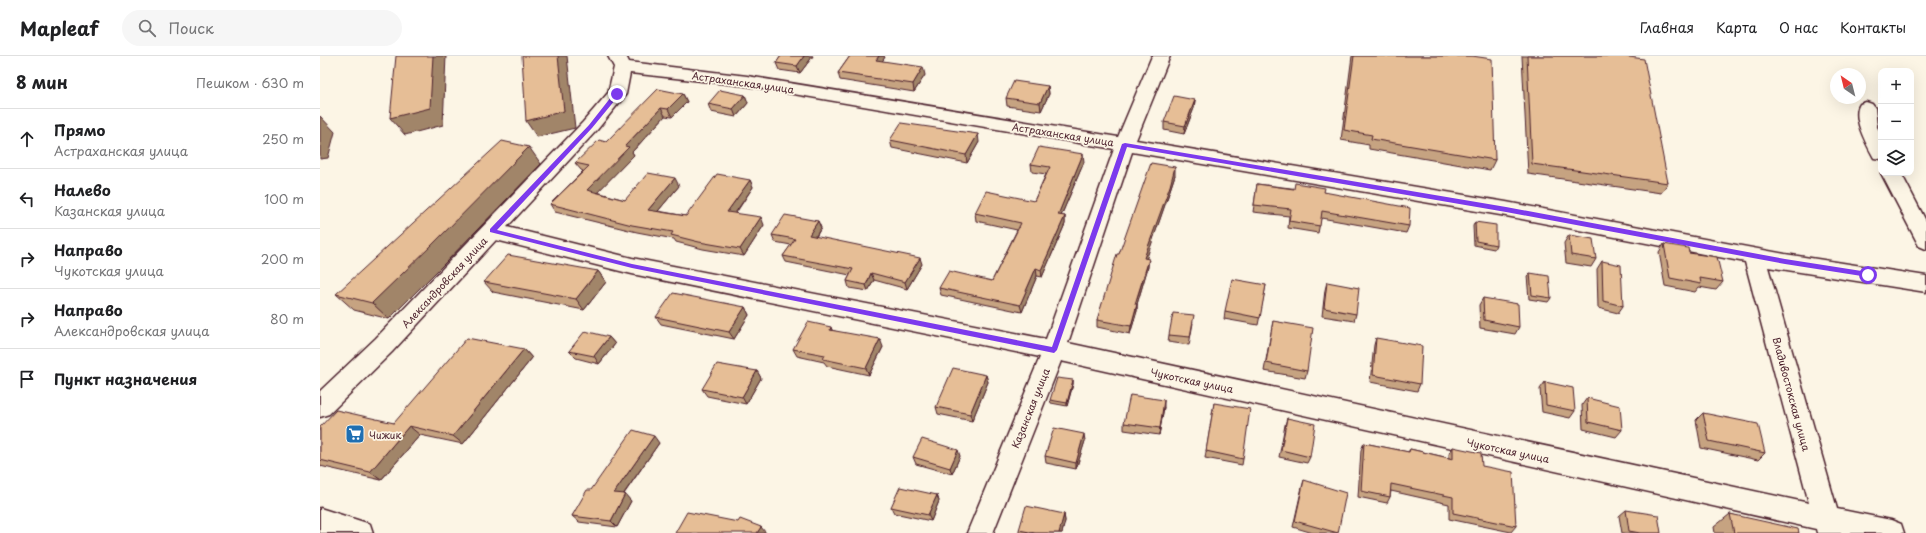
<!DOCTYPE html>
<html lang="ru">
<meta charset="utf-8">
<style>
:root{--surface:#fff;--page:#f6f6f6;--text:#202124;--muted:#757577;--line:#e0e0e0}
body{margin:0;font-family:"Playpen Sans",sans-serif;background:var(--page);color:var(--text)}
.controls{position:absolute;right:12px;top:12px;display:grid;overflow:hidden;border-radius:8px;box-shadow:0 4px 16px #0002}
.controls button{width:36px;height:36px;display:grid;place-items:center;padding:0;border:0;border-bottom:1px solid var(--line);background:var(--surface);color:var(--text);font:20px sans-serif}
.compass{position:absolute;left:1510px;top:12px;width:36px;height:36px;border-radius:50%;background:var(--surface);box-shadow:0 4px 16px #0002;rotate:325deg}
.stop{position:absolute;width:12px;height:12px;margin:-9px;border:3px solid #7c3aed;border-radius:50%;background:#fff}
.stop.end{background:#7c3aed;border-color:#fff;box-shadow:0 1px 4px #0008}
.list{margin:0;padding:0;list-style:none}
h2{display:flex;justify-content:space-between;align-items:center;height:52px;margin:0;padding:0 16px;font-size:17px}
h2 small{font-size:13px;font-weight:400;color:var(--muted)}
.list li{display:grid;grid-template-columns:26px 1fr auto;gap:12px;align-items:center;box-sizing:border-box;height:60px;padding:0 16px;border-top:1px solid var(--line)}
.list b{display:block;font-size:15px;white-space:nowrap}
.list p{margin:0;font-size:13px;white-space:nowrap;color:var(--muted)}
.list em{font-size:13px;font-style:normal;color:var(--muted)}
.icon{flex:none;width:22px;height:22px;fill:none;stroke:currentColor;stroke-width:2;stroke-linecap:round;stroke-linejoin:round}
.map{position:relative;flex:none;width:1606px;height:477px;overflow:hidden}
header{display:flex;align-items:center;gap:24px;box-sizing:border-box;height:56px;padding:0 20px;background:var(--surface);border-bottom:1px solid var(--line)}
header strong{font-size:19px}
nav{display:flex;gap:22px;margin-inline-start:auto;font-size:14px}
.search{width:280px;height:36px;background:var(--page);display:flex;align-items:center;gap:10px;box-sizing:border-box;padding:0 14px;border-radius:22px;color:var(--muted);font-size:15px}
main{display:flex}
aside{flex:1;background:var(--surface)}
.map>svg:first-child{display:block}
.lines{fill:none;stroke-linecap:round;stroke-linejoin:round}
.minor-casing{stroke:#4a1f2b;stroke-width:3}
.minor{fill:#fcf5e5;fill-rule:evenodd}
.wall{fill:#c6a381;stroke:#4a1f2b}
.shaded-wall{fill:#a18569;stroke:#4a1f2b}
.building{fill:#e6be96;stroke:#4a1f2b}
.route{fill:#7c3aed}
.labels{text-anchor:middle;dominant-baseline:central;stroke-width:3.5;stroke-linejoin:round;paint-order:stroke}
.street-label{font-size:10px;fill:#4a1f2b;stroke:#fcf5e5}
.poi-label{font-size:10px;fill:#4a1f2b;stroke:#fcf5e5;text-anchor:start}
</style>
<header>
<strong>Mapleaf</strong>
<div class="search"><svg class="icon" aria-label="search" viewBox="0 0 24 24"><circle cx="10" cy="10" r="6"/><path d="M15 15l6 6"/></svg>Поиск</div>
<nav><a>Главная</a><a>Карта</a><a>О нас</a><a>Контакты</a></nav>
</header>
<main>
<aside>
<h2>8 мин<small>Пешком · 630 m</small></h2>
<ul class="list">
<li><svg class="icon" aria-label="ahead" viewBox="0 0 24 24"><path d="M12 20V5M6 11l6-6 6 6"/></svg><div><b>Прямо</b><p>Астраханская улица</p></div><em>250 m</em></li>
<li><svg class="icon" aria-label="left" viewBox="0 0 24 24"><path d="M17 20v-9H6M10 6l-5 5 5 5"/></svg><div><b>Налево</b><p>Казанская улица</p></div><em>100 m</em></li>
<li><svg class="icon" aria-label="right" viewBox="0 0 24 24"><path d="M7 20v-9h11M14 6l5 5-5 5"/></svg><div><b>Направо</b><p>Чукотская улица</p></div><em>200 m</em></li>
<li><svg class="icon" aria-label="right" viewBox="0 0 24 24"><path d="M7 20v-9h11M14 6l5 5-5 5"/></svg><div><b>Направо</b><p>Александровская улица</p></div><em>80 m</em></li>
<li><svg class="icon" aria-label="arrive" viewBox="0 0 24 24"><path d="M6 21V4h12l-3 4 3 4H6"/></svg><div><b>Пункт назначения</b></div></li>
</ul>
</aside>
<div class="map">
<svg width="1606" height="477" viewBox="0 0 1606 477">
<rect width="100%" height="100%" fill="#fcf5e5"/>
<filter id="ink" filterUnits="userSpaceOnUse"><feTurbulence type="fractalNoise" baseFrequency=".025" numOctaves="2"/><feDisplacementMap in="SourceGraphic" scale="8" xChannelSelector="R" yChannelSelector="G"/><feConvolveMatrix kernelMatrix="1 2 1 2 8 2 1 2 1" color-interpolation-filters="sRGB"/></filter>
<g filter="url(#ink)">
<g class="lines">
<defs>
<path id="minor" d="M288,0H306L309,6L427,20L798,81L832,0H850L816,84L1186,146L1465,198L1606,220V236L1448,211L1517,453L1571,464L1581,468L1584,477H1497L1496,473L741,305L673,477H647L720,301L312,218L176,184L72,296L9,358L0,361V335L56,282L263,66L288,37L294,11ZM310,17L427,30L794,93L726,283L312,202L187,171L277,74L303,42L306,38ZM812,96L1186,160L1425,206L1489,447L748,287Z
M1546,46L1552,48L1555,52L1557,71L1561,78V103L1554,102C1547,89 1531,61 1540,48Z
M1561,117H1581L1606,165V193L1599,190Z
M0,452L50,468L53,477H0Z"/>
</defs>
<use href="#minor" class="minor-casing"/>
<use href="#minor" class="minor"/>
</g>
<path class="wall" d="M461,0H493L480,17L459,14L456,7Z
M530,0H564L565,1L562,5L605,19L594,36L520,24L518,17Z
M1032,0H1152L1175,104L1170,114L1049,93V89L1021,84Z
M1202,0H1302L1348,127L1341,137L1208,118Z
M728,30L729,38L721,55L687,50L686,42Z
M363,38L367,46L352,61L345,60L312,96L314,99L277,136L305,144L359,130L338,155L366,160L430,124L433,131L416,157L444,169L424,200L383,193L356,186L354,183L317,176L235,156L230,148L263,115L261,114L255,107L286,86Z
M425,39L428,47L416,61L391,56L388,48Z
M875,44L874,52L864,78L844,74V66Z
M570,84L659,86L647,107L572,92Z
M764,106L741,160H745V168L722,221L717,220L702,256L621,239L619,232L672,225L697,174L656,165L655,157L714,145L726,118L712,116L711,108Z
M221,108L126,206L69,263L34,254L16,238Z
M855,119L849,137L826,203L828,211L817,248V255L810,278L777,271V264L799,198Z
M937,128L1004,136L1089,170L1086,177L1001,162L998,177L968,172L969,160L933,156Z
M498,165L501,172L496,181L602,208L587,233L554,224L548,235L529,232L527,225L530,219L466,206L463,200L471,189L455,186L452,179Z
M1155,166L1176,189L1174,193L1154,189L1153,170Z
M1249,179L1276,203L1271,211L1246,207L1244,187Z
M1344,188L1369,197L1403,226L1396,234L1379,231L1375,236L1345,230L1339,196Z
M1282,205L1303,250L1298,257L1278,252L1277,213Z
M278,215L286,226L264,254L173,236L164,226Z
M1210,217L1231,242L1228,246L1209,243L1207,220Z
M1007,226L1036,258L1034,265L1002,260L1005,234Z
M946,229L938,269L904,263L905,255Z
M1163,242L1199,271L1195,278L1160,272L1159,249Z
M425,251L429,259L414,283L341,268L336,261Z
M953,265L987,315L985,322L944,315Z
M873,267L869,289L848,286L849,279Z
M511,271L512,274L563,291L549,319L507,310L504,306L477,300L473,293Z
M289,281L295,288L279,308L256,302L249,295Z
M1056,282L1100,328L1097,335L1050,326L1054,289Z
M204,293L212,302L143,388L100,379L61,424L0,410V371L74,367Z
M437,315L441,322L426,348L387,340L382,333Z
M666,319L668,326L652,365L618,358L616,351Z
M753,324V328L747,350L731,347L730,344Z
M1225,326L1255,355L1250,362L1222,356L1220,333Z
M1267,342L1302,374L1296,381L1263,373L1262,349Z
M894,347L923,403L922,409L885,402Z
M844,351L839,379L804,374V367Z
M1383,357L1445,397L1438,404L1381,392L1376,364Z
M967,362L990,401L987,407L959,401L965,369Z
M765,385L756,413L726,407L725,400Z
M339,387L304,438L311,445L297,471L259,466L252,460L271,434Z
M1044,387L1088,396L1090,393L1129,402V398L1133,391L1162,410L1196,470L1191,476L1129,463V448L1071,435L1070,441L1067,447L1038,441L1041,394Z
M640,400L632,418L596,408L593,401Z
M984,424L1018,477H993L973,471L982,431Z
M617,439L619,445L611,465L574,457L571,451Z
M1306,454L1341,477H1302L1299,460Z
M744,458L745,465L742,477H699V474Z
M1410,458L1479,477H1395L1394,471Z"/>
<path class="shaded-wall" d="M113,0H126L123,69L85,79L70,62Z
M238,0H247L255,72L217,81L206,65Z
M484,0H493L480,17L477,10Z
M559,0H564L565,1L558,12L556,4Z
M603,11L605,19L594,36L593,28Z
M728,30L729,38L721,55L720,47Z
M363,38L367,46L352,61L348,53Z
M425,39L428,47L416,61L413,53Z
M875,44L874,52L864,78L865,70Z
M341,52L345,60L312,96L314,99L272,142L267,134L305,90Z
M0,60L15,76L8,102L0,103Z
M658,78L659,86L647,107L646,99Z
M209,91L221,108L126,206L69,263L52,247Z
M763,98L764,106L738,167V159Z
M855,111V119L849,137L824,210V202Z
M355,122L359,130L333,161L328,154Z
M430,124L433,131L411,163L407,156Z
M745,160V168L722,221L721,214Z
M441,161L444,169L424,200L420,193Z
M498,165L501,172L492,186L489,179Z
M600,202L602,208L587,233L585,226Z
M829,203L828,211L815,255V248Z
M716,212L717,220L702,256L700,249Z
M278,215L286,226L264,254L256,243Z
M551,217L554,224L548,235L546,229Z
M817,248V255L810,278L811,270Z
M425,251L429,259L414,283L409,276Z
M289,281L295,288L279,308L274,300Z
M560,283L563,291L549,319L546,312Z
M204,293L212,302L143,388L133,380Z
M437,315L441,322L426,348L422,341Z
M666,319L668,326L652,365L650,358Z
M753,324V328L747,350V347Z
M844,344V351L839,379Z
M89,370L100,379L61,424L50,416Z
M764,378L765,385L756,413V407Z
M334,380L339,387L300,443L294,437Z
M638,394L640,400L632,418L630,412Z
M305,438L311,445L297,471L291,465Z
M617,439L619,445L611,465L608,459Z
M744,458L745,465L742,477H739Z
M441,471L446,477H437Z"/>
<path class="building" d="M76,0H113L110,52L70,62Z
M202,0H238L244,55L206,65Z
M461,0H484L477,10L456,7Z
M530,0H559L556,4L603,11L593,28L518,17Z
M1034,0H1152L1172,3L1175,104L1051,83L1052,79L1024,74Z
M1207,0H1302L1324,3L1348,127L1212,108Z
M694,25L728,30L720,47L686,42Z
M338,33L363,38L348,53L341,52L305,90L309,91L267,134L305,144L328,117L355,122L328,154L366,160L397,118L430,124L407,156L441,161L420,193L379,186L351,179L353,176L312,169L230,148L269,110L255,107L279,84L286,86Z
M400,34L425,39L413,53L388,48Z
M854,40L875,44L865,70L844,66Z
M581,67L658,78L646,99L570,84Z
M182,85L209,91L111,190L52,247L16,238Z
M719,91L763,98L738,159L745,160L721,214L716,212L700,249L619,232L629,215L672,225L701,167L655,157L666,135L714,145L730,111L711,108Z
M831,107L855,111L850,130L824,202L829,203L815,248H817L811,270L777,264L797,198H799Z
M975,127L1005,132L1004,136L1090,152L1089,170L1002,155L1000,170L969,165L971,153L934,149L937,128L974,133Z
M465,159L498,165L489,179L600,202L585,226L551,217L546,229L527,225L533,213L463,200L475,183L452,179Z
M1155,166L1176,169V189L1156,185Z
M1249,179L1273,183L1276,203L1251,199Z
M1344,188L1368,192L1369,197L1397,201L1403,226L1380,222L1381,228L1350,222Z
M188,199L278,215L256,243L164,226Z
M1282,205L1301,209L1303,250L1283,245Z
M1210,217L1229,220L1231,242L1212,239Z
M912,223L946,229L940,262L905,255Z
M1007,226L1039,232L1036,258L1004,252Z
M353,237L425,251L409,276L336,261Z
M1163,242L1198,248L1199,271L1164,264Z
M853,257L874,259L870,281L849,279Z
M953,265L993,272L987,315L946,307Z
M488,266L511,271L510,274L560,283L546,312L503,303L505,299L473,293Z
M265,275L289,281L274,300L249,295Z
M147,282L204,293L133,380L89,370L50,416L0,404V371L16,354L74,367Z
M1056,282L1102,290L1100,328L1053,319Z
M397,308L437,315L422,341L382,333Z
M633,312L666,319L650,358L616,351Z
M737,322L753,324L747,347L730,344Z
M1225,326L1253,332L1255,355L1226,349Z
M810,339L844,344L840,372L804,367Z
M1267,342L1300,350L1302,374L1268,366Z
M894,347L930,353L923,403L886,395Z
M1383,357L1438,368L1445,397L1389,385Z
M967,362L995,368L990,401L961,394Z
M734,372L764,378L756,407L725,400Z
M313,374L334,380L294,437L305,438L291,465L252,460L267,434H271Z
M602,383L638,394L630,412L593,401Z
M1044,387L1089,396L1090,393L1133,403V391L1161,397L1162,410L1193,416L1196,470L1133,457V441L1071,428L1070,441L1041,435Z
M984,424L1026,437L1018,477L975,465Z
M580,431L617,439L608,459L571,451Z
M706,450L744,458L739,477H715L699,474Z
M1306,454L1338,459L1341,477H1320L1309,475Z
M367,456L418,466L420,463L441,471L437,477H355Z
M1410,458L1478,473L1479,477H1414Z"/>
</g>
<path class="route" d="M295,36L300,38L272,72L177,174L312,208L732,291L802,88L805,87L1186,151L1465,203L1548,216L1551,219L1548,221L1465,208L1186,156L807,91L737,294L734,297L312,212L170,176V173L269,69Z"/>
<defs>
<symbol id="supermarket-square" viewBox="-11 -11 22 22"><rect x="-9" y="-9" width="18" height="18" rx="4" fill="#1f6fb2" stroke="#fcf5e5"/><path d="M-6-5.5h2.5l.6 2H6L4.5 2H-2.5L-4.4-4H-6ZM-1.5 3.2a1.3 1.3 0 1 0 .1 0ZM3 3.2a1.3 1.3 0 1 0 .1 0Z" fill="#fff"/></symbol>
</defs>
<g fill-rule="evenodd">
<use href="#supermarket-square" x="24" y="367" width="22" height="22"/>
</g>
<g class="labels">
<g class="street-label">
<text transform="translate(423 26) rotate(8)">Астраханская улица</text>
<text transform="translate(743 78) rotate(9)">Астраханская улица</text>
<text transform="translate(124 226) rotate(-47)">Александровская улица</text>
<text transform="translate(872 324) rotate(12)">Чукотская улица</text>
<text transform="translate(1472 338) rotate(75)">Владивостокская улица</text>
<text transform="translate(710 352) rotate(-68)">Казанская улица</text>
<text transform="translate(1188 394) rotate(12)">Чукотская улица</text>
</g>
<g class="poi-label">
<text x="49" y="378">Чижик</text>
</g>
</g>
</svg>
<div class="controls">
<button>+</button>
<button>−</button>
<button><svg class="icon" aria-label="layers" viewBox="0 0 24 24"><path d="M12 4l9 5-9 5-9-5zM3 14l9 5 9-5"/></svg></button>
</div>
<svg class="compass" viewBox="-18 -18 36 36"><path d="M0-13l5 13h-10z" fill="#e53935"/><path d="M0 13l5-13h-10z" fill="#757577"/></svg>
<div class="stop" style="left:1548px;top:219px"></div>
<div class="stop end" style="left:297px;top:38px"></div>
</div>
</main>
